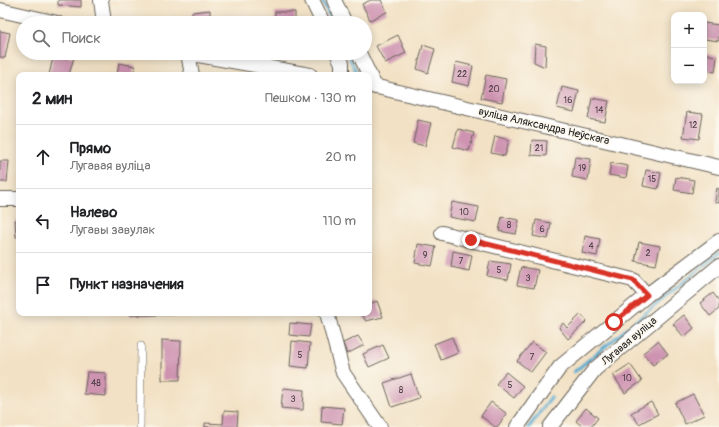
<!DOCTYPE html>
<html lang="ru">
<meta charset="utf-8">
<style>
:root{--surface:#fff;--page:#f6f6f6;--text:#202124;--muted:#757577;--line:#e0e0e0}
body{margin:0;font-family:Pangolin,sans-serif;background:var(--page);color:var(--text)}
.controls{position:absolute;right:12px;top:12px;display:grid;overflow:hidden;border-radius:8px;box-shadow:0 2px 10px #0003}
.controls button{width:36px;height:36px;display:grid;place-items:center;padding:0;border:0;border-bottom:1px solid var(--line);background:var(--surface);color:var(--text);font:20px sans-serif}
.stop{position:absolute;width:12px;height:12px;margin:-9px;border:3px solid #d93025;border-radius:50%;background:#fff}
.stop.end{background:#d93025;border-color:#fff;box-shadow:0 1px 4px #0008}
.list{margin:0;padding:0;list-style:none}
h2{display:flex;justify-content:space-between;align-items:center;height:52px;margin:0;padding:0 16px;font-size:17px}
h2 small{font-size:13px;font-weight:400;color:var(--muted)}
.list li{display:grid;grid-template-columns:26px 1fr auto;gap:12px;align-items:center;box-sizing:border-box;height:64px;padding:0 16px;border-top:1px solid var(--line)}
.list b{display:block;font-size:15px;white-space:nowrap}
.list p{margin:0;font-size:13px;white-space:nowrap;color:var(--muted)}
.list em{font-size:13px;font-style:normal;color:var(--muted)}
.icon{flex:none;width:22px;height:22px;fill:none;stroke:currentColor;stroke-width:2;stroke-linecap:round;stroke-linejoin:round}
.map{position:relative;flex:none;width:719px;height:427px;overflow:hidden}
.search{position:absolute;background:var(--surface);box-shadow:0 2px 10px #0003;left:16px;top:16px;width:356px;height:44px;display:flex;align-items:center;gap:10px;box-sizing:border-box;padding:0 14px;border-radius:22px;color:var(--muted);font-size:15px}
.panel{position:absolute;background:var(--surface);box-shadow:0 2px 10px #0003;left:16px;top:72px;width:356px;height:244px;border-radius:8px}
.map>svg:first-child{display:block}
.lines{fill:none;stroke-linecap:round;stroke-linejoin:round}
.stream{stroke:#54abd1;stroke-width:3.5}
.building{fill:#cd93b0}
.lane-casing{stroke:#676157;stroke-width:8}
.street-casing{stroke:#676157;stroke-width:16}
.lane{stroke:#fff;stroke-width:7}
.street{stroke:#fff;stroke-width:14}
.route{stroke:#d93025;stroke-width:5}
.labels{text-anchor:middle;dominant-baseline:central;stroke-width:3.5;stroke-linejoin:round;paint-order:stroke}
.number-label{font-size:9px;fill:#483a41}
.street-label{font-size:11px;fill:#1c1c1c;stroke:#fbf7ec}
</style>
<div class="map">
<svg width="719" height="427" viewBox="0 0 719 427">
<rect width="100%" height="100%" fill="#fbf7ec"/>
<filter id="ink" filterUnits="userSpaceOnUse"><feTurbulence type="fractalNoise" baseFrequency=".025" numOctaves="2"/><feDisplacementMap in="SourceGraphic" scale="8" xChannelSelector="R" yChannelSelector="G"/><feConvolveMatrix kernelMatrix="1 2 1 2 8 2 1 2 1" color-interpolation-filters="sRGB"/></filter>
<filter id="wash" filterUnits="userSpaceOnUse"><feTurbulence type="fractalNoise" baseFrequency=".012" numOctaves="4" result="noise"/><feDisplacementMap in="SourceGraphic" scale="16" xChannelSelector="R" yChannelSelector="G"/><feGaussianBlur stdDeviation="0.9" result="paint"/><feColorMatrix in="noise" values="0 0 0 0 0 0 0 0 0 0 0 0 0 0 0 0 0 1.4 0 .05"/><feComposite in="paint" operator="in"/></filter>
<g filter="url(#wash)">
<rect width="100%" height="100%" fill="#f2e1c4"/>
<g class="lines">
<path class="stream" d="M322,0L333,23
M347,53L358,75
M574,372L719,253
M529,427L551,397"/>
</g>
<g id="blocks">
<path class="building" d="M58,0H81V7L58,5Z
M371,0H381L387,12L370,20L362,4Z
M210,10V19L215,18L216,23H187V20L192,19V12Z
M275,12H295V23H275Z
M704,23L719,25V41L704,39Z
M0,31L10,33L5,58L0,57Z
M398,35L406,53L385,63L376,46Z
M535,44L546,46L545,67L534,62Z
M423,45L435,49L428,73L417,69Z
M54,53L74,57L69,75H49Z
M704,53L717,57L715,72L704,69Z
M456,62L473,66L469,86L452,82Z
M119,63L135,66L133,75H117Z
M486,75L506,79L502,102L481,98Z
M562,87L579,91L574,112L557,108Z
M592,98L609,101L605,122L588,119Z
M687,112L703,114L699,139L683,137Z
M418,120L431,123L425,146L413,143Z
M458,129L474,133L469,151L453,147Z
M495,136L509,140L505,156L491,153Z
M532,140L547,141L546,156L531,155Z
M575,157L591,159L588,180L572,177Z
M0,161H9L7,182H0Z
M611,163L628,166L626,178L609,175Z
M646,170L661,173L658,189L643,186Z
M676,177L694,180L692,193L674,190Z
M717,188L719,189V203L715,202Z
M452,202L479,207L476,222L449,217Z
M502,217L519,220L516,234L499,231Z
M15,220H19V237H16Z
M536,220L551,223L548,239L533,236Z
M585,236L600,239L597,256L582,253Z
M639,242L660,246L656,265L635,261Z
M418,244L436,247L432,266L415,263Z
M453,251L472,255L469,271L451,267Z
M490,261L511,264L508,280L487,276Z
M521,267L538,270L534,288L517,285Z
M713,293L719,301V309L710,316L700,303Z
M377,301L383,317L366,321L361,313H369V304Z
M130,313H174V315H130Z
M581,314L587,321L568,339L559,328L563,323L567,328Z
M684,315L694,328L684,337L673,324Z
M290,323L311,325L309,337L289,335Z
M358,336L364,345L347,354L343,343Z
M452,337L458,353L441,360L434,344Z
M162,340L181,341L180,380H162Z
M292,341L310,343L308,368L290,366Z
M658,341L668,354L653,365L643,353Z
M532,342L546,352L531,372L517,361Z
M383,345L389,358L369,367L363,354Z
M630,364L642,381L625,393L613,375Z
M87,372L106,373V396L84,394Z
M506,372L523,386L514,398L496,384Z
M411,374L419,398L392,407L384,383Z
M283,388L304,390L303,410L281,408Z
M693,394L704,415L685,424L675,403Z
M491,402L507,414L497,427H495L481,416Z
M651,402L658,414L639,424L631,413Z
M322,406L344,408L342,424L321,422Z
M586,408L598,418L591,427H583L576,421Z
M224,411L238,412L237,427H205V423L223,424Z"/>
</g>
</g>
<g filter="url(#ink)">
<use href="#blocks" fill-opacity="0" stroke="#676157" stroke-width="1"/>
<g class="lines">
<defs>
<path id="lane" d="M140,427L141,346"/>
<path id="street" d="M101,0L104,23
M312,0L323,23
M334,0L345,23
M0,10L57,23
M187,53L310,75
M188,53L192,75
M337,53L342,63V75
M359,53L375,87
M369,85L719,167
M0,199H19
M442,233L633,280L647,295
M327,313L343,373L380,427
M517,427L560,367L647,295L719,241
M550,427L595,369L719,266"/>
</defs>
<use href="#lane" class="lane-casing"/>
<use href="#street" class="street-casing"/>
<use href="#lane" class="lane"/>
<use href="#street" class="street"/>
</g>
</g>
<g class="lines" filter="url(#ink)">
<path class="route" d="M471,240L633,280L647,295L614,322"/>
</g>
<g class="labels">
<g class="number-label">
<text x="462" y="74">22</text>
<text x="494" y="89">20</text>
<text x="568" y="100">16</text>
<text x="599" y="110">14</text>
<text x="693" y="125">12</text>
<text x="539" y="148">21</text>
<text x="582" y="168">19</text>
<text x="652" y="179">15</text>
<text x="464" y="212">10</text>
<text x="509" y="225">8</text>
<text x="542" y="229">6</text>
<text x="591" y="246">4</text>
<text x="648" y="253">2</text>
<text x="425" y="255">9</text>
<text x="461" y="261">7</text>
<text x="499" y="270">5</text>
<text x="528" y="278">3</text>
<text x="300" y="355">5</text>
<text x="532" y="357">7</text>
<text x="627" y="378">10</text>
<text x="96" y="383">48</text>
<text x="510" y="385">5</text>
<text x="401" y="390">8</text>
<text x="293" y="399">3</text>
</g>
<g class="street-label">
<text transform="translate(544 126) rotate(13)">вуліца Аляксандра Неўскага</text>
<text transform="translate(629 341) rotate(-40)">Лугавая вуліца</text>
</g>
</g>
</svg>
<div class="controls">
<button>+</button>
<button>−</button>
</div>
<div class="stop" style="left:614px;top:322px"></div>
<div class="stop end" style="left:471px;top:240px"></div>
<div class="search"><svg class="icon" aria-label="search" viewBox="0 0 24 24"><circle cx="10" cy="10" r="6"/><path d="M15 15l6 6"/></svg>Поиск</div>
<section class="panel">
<h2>2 мин<small>Пешком · 130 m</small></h2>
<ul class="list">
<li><svg class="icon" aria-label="ahead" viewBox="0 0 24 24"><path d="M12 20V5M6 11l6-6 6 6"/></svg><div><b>Прямо</b><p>Лугавая вуліца</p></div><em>20 m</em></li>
<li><svg class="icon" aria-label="left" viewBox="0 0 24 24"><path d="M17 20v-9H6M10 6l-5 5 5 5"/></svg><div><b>Налево</b><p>Лугавы завулак</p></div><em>110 m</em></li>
<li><svg class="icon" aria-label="arrive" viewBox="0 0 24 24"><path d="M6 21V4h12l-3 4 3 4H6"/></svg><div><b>Пункт назначения</b></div></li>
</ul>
</section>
</div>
